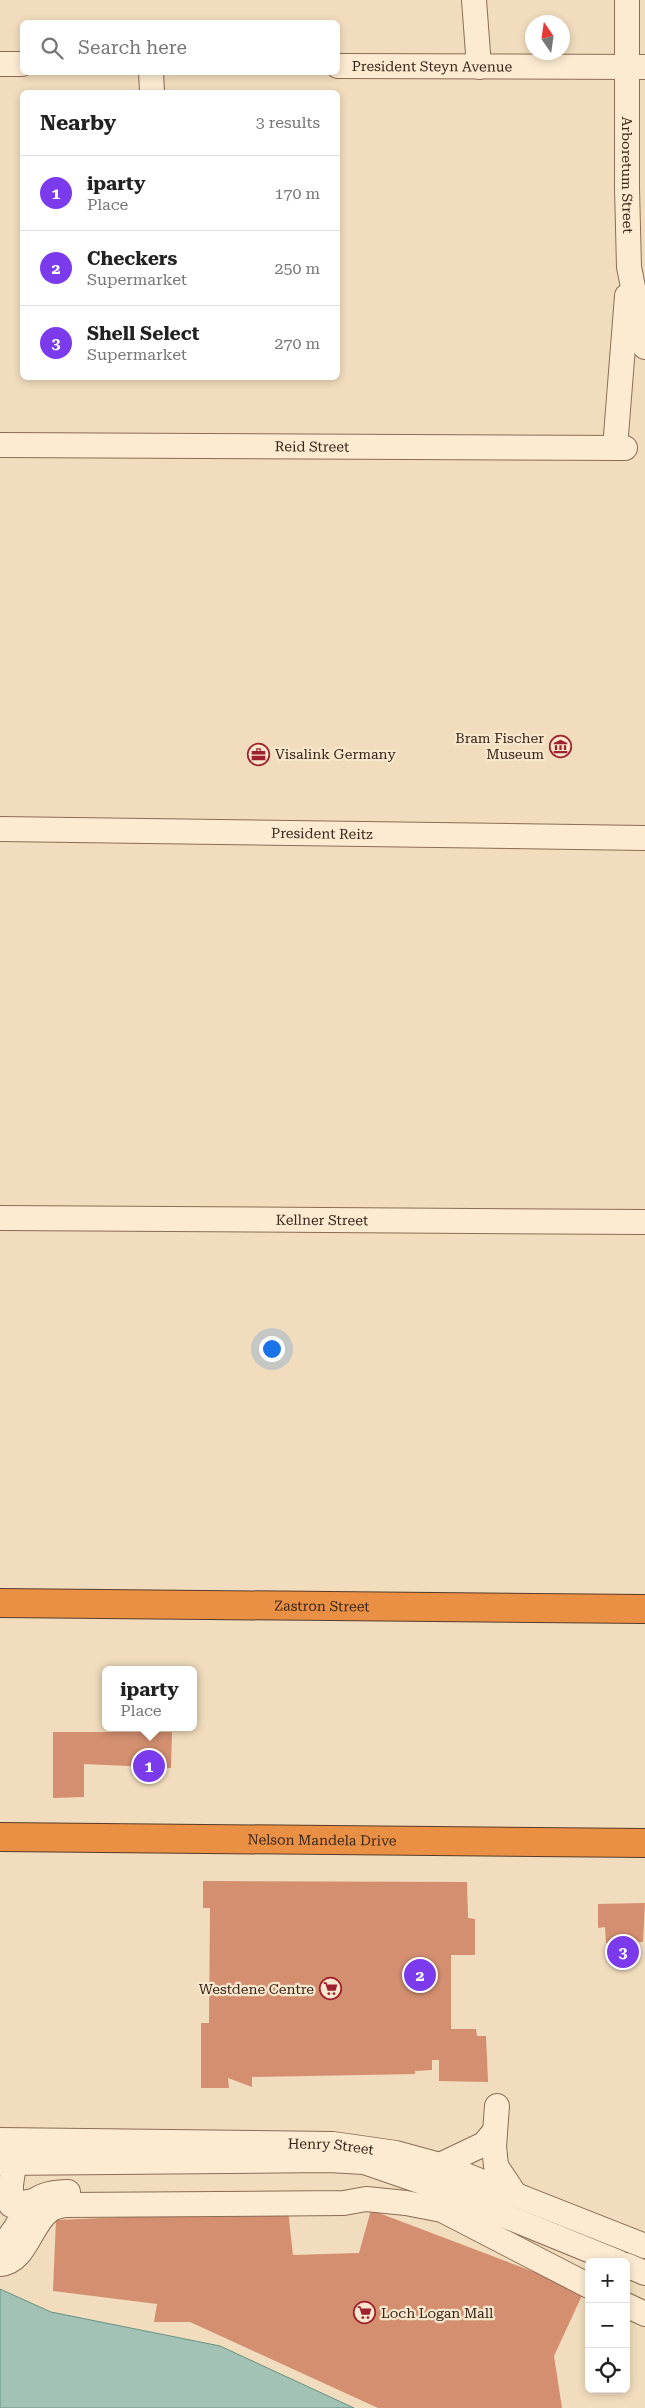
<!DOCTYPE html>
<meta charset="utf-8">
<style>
:root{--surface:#fff;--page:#f2f2f2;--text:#222;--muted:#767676;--line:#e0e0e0;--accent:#7c3aed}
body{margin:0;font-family:"Roboto Serif",serif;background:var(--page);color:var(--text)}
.controls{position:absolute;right:15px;bottom:15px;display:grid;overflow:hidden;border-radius:8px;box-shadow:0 2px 8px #0003}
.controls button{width:45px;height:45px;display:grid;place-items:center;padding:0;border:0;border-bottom:1px solid var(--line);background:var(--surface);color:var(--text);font:25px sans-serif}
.compass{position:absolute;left:525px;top:15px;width:45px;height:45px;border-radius:50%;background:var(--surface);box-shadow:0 2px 8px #0003;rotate:347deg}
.you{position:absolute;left:271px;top:1348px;width:18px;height:18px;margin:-12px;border:4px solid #fff;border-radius:50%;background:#1a73e8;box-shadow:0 0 0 8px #1a73e833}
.badge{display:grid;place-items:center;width:32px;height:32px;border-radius:50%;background:var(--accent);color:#fff;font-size:16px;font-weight:700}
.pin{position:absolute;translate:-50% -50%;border:2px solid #fff;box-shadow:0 1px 5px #0006}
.popup{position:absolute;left:102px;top:1666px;width:95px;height:65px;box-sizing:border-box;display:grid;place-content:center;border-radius:8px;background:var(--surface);filter:drop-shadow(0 1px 4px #0005);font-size:16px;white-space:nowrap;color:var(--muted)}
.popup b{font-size:19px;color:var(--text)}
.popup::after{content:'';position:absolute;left:50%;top:100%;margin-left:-10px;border:10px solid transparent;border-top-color:var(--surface)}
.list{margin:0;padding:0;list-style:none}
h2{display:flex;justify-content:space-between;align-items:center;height:65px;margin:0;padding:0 20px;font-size:21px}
h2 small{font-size:16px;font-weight:400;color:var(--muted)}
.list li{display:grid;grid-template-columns:32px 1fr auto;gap:15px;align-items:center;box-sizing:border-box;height:75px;padding:0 20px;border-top:1px solid var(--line)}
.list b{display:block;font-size:19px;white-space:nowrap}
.list p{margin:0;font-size:16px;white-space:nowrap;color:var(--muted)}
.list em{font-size:16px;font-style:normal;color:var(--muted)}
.icon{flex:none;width:28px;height:28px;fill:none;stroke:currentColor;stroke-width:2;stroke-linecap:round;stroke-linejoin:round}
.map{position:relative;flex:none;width:645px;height:2408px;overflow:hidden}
.search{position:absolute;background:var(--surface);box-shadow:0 2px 8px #0003;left:20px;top:20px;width:320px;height:55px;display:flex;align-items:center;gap:12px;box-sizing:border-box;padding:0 18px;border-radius:8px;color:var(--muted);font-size:19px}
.panel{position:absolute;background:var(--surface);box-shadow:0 2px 8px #0003;left:20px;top:90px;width:320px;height:290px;border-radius:8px}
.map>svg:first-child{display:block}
.water{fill:#a1c2b5;stroke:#689182}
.building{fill:#d38f70}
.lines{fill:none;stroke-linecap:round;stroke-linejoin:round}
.minor-casing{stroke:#8b6c55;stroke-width:26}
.highway-casing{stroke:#583b2a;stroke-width:30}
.minor{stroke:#fcebd1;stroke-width:24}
.highway{stroke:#e99045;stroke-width:28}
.labels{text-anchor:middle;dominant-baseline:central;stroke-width:4.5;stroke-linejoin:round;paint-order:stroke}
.street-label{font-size:14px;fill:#39261b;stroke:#f8e7cd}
.poi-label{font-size:14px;fill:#39261b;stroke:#f8e7cd;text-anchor:end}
</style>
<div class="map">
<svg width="645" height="2408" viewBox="0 0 645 2408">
<rect width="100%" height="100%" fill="#f1dcbd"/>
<path class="water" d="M0,2289L51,2312L220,2346L354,2408H0Z"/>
<path class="building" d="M53,1732H172L171,1768L84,1764V1797L53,1798Z
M203,1881L467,1882L468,1918L475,1919V1955H451V2029H476L477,2036H486L488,2082L439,2081V2060H432V2070L415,2071V2074L252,2077V2087L228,2078L229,2088H201V2023H209L210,1908H203Z
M645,1903L643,1942L606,1943L605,1927L598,1928V1904Z
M288,2210L293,2255L359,2253L371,2210L584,2291L554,2356L562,2408H378L190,2322H154L157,2304L53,2291L56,2220Z"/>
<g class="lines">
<defs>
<g id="minor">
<path d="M474,0L479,67"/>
<path id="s1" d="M627,0V188L629,267L645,347"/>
<path d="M0,64H22"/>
<path id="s2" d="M338,66L645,67"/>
<path d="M151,72L152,92"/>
<path id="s3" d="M0,445L625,448"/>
<path d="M615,448L627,296"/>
<path id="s4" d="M0,829L645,838"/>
<path id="s5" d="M0,1218L645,1222"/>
<path d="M497,2106L494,2146L496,2166L514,2193"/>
<path id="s6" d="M0,2140L333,2144L396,2153L440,2165L645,2246"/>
<path d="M0,2163L329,2160L364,2162L422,2182L618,2262"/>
<path d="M14,2164L11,2185V2205L33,2201"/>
<path d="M440,2165L484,2144L495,2131"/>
<path d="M0,2247C29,2221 19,2192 68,2192"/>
<path d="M0,2264C26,2262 30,2224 50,2210C54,2207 60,2206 65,2205L344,2203L366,2199L406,2203L442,2210L589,2286"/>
<path d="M626,2265L645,2273"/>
<path d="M626,2305L645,2314"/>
</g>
<g id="highway">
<path id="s7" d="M0,1603L645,1609"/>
<path id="s8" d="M0,1837L645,1843"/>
</g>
</defs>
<use href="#minor" class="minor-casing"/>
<use href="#highway" class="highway-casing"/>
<use href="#minor" class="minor"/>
<use href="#highway" class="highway"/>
</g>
<defs>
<symbol id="museum-ring" viewBox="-11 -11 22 22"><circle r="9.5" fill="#f8e7cd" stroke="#9f202e" stroke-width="1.5"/><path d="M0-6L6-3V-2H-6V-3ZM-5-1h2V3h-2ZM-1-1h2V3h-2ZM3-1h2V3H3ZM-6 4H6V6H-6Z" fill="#9f202e"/></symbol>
<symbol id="office-ring" viewBox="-11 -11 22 22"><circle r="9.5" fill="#f8e7cd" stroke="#9f202e" stroke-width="1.5"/><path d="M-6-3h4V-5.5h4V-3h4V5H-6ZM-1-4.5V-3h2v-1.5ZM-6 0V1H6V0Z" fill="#9f202e"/></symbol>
<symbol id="supermarket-ring" viewBox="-11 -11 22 22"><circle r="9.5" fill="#f8e7cd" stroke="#9f202e" stroke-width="1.5"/><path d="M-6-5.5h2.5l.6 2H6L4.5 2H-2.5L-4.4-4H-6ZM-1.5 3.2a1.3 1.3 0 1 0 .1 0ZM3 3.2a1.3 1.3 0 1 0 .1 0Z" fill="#9f202e"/></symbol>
</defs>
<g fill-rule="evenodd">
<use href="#museum-ring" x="548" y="734" width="25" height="25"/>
<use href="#office-ring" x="246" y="742" width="25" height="25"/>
<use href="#supermarket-ring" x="318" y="1976" width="25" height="25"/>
<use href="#supermarket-ring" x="352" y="2300" width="25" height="25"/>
</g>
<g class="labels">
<g class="street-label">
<text stroke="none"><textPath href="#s2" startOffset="94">President Steyn Avenue</textPath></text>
<text stroke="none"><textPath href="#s1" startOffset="175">Arboretum Street</textPath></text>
<text stroke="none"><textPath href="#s3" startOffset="312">Reid Street</textPath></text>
<text stroke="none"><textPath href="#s4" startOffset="322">President Reitz</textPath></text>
<text stroke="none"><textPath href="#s5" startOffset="322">Kellner Street</textPath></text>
<text stroke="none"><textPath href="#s7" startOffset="322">Zastron Street</textPath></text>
<text stroke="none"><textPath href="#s8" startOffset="322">Nelson Mandela Drive</textPath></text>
<text stroke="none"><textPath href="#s6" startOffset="331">Henry Street</textPath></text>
</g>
<g class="poi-label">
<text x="544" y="738">Bram Fischer<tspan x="544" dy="16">Museum</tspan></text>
<text x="275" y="754" text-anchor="start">Visalink Germany</text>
<text x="314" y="1989">Westdene Centre</text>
<text x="381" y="2313" text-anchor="start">Loch Logan Mall</text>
</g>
</g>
</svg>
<div class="controls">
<button>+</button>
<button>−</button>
<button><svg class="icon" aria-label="locate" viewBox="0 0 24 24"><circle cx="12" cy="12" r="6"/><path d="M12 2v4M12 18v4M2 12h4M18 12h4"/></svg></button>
</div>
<svg class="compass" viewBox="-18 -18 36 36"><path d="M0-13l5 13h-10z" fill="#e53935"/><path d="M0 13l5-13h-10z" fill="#767676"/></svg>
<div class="you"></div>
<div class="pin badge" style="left:149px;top:1766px">1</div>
<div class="popup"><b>iparty</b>Place</div>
<div class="pin badge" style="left:420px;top:1975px">2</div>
<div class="pin badge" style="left:623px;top:1952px">3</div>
<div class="search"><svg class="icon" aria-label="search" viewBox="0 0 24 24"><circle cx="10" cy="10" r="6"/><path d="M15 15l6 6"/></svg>Search here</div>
<section class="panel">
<h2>Nearby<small>3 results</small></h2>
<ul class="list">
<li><span class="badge">1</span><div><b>iparty</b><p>Place</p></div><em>170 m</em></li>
<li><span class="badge">2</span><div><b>Checkers</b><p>Supermarket</p></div><em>250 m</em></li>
<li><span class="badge">3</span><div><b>Shell Select</b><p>Supermarket</p></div><em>270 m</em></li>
</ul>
</section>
</div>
